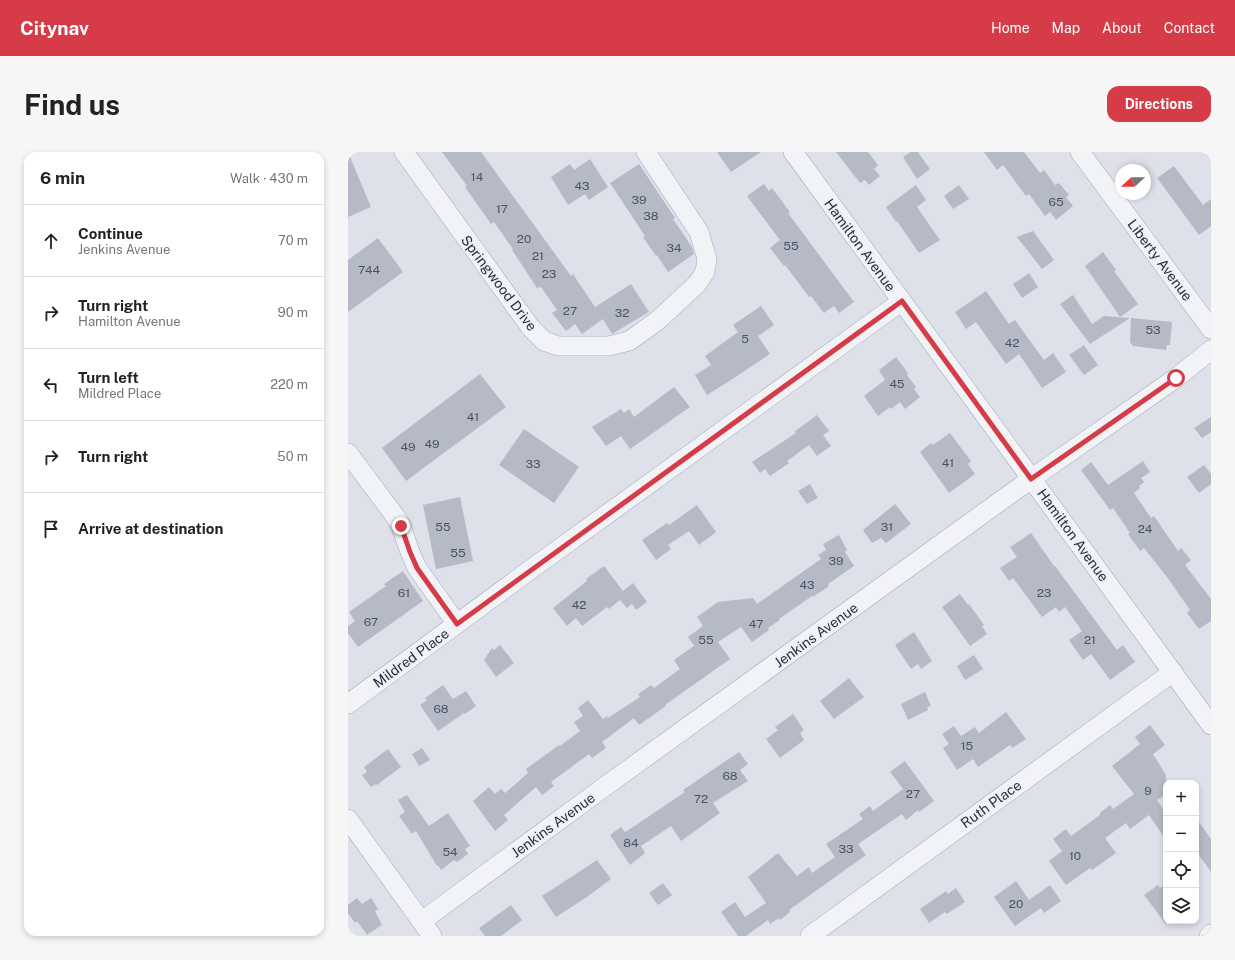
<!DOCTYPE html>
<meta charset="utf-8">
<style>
:root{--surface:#fff;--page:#f6f6f6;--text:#222;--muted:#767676;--line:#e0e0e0;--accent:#d53c47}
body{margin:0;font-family:"Public Sans",sans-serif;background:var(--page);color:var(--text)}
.controls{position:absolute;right:12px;bottom:12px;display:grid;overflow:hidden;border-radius:8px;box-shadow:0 2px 6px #0003}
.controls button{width:36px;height:36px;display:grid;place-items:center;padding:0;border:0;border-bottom:1px solid var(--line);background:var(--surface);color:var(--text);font:20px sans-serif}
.compass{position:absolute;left:767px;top:12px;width:36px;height:36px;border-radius:50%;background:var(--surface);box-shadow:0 2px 6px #0003;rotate:249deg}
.stop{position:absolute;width:12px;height:12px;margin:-9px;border:3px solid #d53c47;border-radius:50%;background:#fff}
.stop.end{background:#d53c47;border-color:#fff;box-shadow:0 1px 4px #0008}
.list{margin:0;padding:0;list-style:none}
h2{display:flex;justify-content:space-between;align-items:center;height:52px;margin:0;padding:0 16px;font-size:17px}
h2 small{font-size:13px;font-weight:400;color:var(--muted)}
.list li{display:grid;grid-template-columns:26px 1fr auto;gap:12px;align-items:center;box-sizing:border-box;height:72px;padding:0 16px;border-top:1px solid var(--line)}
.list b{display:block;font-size:15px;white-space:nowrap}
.list p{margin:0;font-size:13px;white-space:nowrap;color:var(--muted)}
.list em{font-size:13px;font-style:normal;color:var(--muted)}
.icon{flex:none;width:22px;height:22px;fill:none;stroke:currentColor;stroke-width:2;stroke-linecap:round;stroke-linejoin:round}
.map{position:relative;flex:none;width:863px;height:784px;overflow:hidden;border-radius:12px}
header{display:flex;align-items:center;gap:24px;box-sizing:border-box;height:56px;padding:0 20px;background:var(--accent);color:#fff}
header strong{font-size:19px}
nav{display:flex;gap:22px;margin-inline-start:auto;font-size:14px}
.intro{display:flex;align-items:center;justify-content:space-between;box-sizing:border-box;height:96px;padding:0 24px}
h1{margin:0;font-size:28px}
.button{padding:10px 18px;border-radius:12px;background:var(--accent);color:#fff;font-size:14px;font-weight:700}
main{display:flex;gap:24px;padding:0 24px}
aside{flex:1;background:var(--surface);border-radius:12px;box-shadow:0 2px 6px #0003}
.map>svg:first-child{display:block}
.building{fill:#b5bac6}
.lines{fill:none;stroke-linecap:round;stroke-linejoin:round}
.minor-casing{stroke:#a3a8b3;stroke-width:20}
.minor{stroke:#f1f3f7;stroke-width:19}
.route{stroke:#d53c47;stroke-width:5}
.labels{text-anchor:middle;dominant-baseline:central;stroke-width:4;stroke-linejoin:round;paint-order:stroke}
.number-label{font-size:12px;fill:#4a5162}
.street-label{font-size:14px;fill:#262e40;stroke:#eef1f6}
</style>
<header>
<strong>Citynav</strong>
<nav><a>Home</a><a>Map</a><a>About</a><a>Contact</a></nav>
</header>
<div class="intro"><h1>Find us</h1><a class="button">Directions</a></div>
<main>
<aside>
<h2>6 min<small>Walk · 430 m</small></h2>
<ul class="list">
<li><svg class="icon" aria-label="ahead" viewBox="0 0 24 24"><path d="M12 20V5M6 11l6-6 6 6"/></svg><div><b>Continue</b><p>Jenkins Avenue</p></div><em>70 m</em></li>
<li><svg class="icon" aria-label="right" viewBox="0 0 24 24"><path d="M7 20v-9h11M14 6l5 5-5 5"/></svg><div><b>Turn right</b><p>Hamilton Avenue</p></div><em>90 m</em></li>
<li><svg class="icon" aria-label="left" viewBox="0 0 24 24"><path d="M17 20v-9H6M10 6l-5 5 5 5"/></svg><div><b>Turn left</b><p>Mildred Place</p></div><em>220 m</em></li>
<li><svg class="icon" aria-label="right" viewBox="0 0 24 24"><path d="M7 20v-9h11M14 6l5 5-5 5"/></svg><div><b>Turn right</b></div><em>50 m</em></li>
<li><svg class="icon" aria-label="arrive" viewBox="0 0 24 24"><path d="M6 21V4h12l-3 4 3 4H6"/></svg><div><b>Arrive at destination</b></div></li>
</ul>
</aside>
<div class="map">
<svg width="863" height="784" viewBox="0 0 863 784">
<rect width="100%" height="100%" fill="#dee1e9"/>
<path class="building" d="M0,0L23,55L0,65Z
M94,0H133L223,124L225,122L247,155L283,132L301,160L264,182L255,167L234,182L227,172L218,179L204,161L209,158L193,135L189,136L164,98L165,97L146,70L143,72L117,35L119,34Z
M369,0H413L383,20Z
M488,0H520L530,13L526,17L532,24L521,33L517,28L512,31Z
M563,0H570L582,17L569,27L555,5Z
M636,0H676L692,21L696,18L707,33L711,31L721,43L718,45L725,54L708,68L702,60L697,64L681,42L678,44L655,13L649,18Z
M242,7L260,35L241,48L237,42L220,53L203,25L222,12L226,18Z
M291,12L327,66L325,67L344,95L346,102L320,120L309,103L308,104L295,85L297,84L262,31Z
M826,14L855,53L863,47V74L851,83L809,26Z
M416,32L421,39L424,36L442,60L440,61L506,150L491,161L486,154L476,161L463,144L461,145L437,113L436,114L422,96L432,88L399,44Z
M568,33L578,48L569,55L592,88L571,101L549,69L548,70L538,55Z
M611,33L621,47L605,57L596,44Z
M685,79L706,108L694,117L669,85Z
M30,86L55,120L0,160V108Z
M755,100L768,118L766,119L790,152L772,165L737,114Z
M681,121L690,135L674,146L665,132Z
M638,139L661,172L667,168L696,208L705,201L718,220L694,236L671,202L658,212L628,170L618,177L607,160Z
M725,143L744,172L756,164L782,166L742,192L712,152Z
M413,154L426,173L410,184L422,202L383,228L359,243L347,223L363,213L357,204L390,180L385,173Z
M783,166L824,170L822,193H819L818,198L785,194L782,190Z
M736,193L750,213L736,223L721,203Z
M548,205L560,221L559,223L568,235L566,237L572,245L557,257L552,250L543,257L542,255L530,264L516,244L537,228L531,218Z
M132,222L158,255L58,329L34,296Z
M326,235L342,255L282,297L273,284L258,294L244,275L273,257L276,261L281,257L286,265Z
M469,263L481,279L475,283L483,294L469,304L461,293L439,309L441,311L422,324L417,317L412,321L404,310L448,281L446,280Z
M863,265V280L854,286L846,276Z
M176,277L231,315L206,351L151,313Z
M602,281L623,309L620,312L627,322L601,341L572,300L583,291L585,293Z
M795,309L802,320L793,326L796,330L791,334L792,336L786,341L803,366L806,364L830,399L833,396L843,408L837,413L863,447V469L851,477L839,461L842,458L819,425L796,396L792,399L780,382L782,381L765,356L762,358L733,318L743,310L760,333Z
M856,313L863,322V332L851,341L839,325Z
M462,332L470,346L459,352L450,339Z
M112,345L125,409L88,417L75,353Z
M547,352L563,372L538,391L533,386L524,391L515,378Z
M349,353L368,380L351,393L341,379L320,393L323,397L308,408L294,388L319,371L321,373Z
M683,381L706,414H707L769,498L775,493L787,510L762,528L743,502L735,508L721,488L734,479L717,455L711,460L708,455L694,465L665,426L661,429L652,416L669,405L662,395Z
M491,383L499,398L497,400L506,414L480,432L481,434L465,445L464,444L431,467L432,468L420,476L421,478L404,490L393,475L370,490L382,507L317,553L318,554L291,573L286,566L254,590L258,596L244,606L241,602L203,630L206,634L194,643L188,635L156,663L160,668L147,679L125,649L141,635L147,642L153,637L157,641L180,621L178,617L211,593L212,594L232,579L226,570L235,564L230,556L240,548L255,567L259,564L260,566L292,545L290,542L303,533L306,536L332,517L326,508L346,494L340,485L355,474L349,465L370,450L405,446L409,452L473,407L470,403L478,398L475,392Z
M256,414L275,439L285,431L299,450L288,458L284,452L279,456L272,448L261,457L259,455L234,474L228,466L219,474L205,456L239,429L238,427Z
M55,419L75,449L10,495L0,481V474L7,469L1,460L38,434L36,432Z
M612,442L620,453L621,452L636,473L634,474L639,482L622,494L594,455Z
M566,480L584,509L573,517L570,512L563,517L547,493Z
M152,493L166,511L148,525L136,508L144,496L146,498Z
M626,503L635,517L617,528L609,514Z
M501,526L516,545L486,567L472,549Z
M95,533L105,547L118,539L128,554L117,562L116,561L90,579L72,553L79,548L77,546Z
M577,540L583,554L579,555L580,558L560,568L553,552Z
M658,560L678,587L664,596L662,593L630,615L625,607L609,618L595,596L601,592L594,582L606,574L613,584L627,575L631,581Z
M445,562L456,578L452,581L456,588L432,606L418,587L430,578L427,575Z
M802,573L817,593L805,602L818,623V642L809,648L818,662V688L801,663L782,677L778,671L757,686L768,701L744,718L742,716L718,733L701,709L714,699L705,687L718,677L723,684L752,663V661L762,653L765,657L786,642L764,614L792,592L787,585Z
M74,596L82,608L71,614L64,602Z
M40,597L53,615L29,633L28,632L23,635L14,623L19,620L16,615Z
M391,600L400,612L392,618L400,629L365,651L372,661L333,689L323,674L293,694L297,701L282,713L262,683L273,675L277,680L291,671L337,640L335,638Z
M557,609L586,649L571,660L570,658L558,668L554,662L510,692L518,703L441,758L442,760L432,768L431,766L422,772L420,768L398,784H390L373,760L387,750L397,765L418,751L400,725L430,701L449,724L461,715L464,721L487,705L478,692L515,667L511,662L522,654L525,659L555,637L542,620Z
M59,643L81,674L100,661L122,694L117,697L120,702L109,710L106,708L93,718L90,713L89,714L68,679L64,682L51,664L57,660L50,648Z
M848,666L863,687V720L848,699Z
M249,708L263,727L239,745L208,765L194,744Z
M668,729L681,748L702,733L713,749L696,761L693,756L667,774L646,745Z
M315,731L324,743L310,753L301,741Z
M818,732V772L796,743L810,733L812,736Z
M608,736L617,750L599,762L597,760L581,771L572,757L598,739L600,742Z
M9,746L14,752L23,746L30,757L27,759L34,773L19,783L9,769L7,771L0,761V753Z
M163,753L174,768L153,784H137L131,776Z"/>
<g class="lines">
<defs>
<path id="minor" d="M56,0L183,176L196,189L210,194H261L281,189L309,169L349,132L357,120L359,107L351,80L298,0
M445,0L863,573
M732,0L863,177
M0,301L47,364L53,374L62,400L69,416L109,472
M0,552L186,415L554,149
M0,667L84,784
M74,769L259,633L683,327L828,226L863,198
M462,784L825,520
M861,784L863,782"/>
</defs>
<use href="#minor" class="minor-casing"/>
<use href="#minor" class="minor"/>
</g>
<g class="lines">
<path class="route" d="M53,374L62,400L69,416L109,472L554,149L683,327L828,226"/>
</g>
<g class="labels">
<g class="number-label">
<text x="129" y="25">14</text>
<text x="234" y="34">43</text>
<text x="291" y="48">39</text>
<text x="708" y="50">65</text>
<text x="154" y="57">17</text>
<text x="303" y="64">38</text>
<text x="176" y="87">20</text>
<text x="443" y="94">55</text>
<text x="326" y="96">34</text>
<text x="190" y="104">21</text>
<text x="21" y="118">744</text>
<text x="201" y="122">23</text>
<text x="222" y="159">27</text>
<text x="274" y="161">32</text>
<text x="805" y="178">53</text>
<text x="397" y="187">5</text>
<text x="664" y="191">42</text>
<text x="549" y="232">45</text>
<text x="125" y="265">41</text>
<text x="84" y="292">49</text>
<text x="60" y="295">49</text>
<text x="600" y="311">41</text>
<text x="185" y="312">33</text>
<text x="95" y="375">55</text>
<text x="539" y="375">31</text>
<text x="797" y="377">24</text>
<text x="110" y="401">55</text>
<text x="488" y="409">39</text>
<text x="459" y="433">43</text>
<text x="56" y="441">61</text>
<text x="696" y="441">23</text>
<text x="231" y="453">42</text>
<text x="23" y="470">67</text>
<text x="408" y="472">47</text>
<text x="358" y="488">55</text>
<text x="742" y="488">21</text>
<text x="93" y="557">68</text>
<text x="619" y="594">15</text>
<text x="382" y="624">68</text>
<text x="800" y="639">9</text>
<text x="565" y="642">27</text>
<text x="353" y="647">72</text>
<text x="283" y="691">84</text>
<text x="498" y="697">33</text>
<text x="102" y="700">54</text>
<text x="727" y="704">10</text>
<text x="668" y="752">20</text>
</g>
<g class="street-label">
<text transform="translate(512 93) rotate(54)">Hamilton Avenue</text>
<text transform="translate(812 108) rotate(53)">Liberty Avenue</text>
<text transform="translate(151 131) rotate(53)">Springwood Drive</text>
<text transform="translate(725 383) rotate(54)">Hamilton Avenue</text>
<text transform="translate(468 483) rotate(-36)">Jenkins Avenue</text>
<text transform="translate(63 506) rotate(-36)">Mildred Place</text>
<text transform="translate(643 652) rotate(-36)">Ruth Place</text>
<text transform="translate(205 673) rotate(-36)">Jenkins Avenue</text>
</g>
</g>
</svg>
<div class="controls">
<button>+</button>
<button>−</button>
<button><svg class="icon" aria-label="locate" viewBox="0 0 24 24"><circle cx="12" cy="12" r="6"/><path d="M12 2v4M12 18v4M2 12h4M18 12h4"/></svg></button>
<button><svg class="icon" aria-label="layers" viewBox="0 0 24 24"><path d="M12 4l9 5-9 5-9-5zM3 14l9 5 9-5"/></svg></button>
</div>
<svg class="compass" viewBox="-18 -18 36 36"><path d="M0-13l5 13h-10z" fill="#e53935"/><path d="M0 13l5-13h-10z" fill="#767676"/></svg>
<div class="stop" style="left:828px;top:226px"></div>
<div class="stop end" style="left:53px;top:374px"></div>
</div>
</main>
